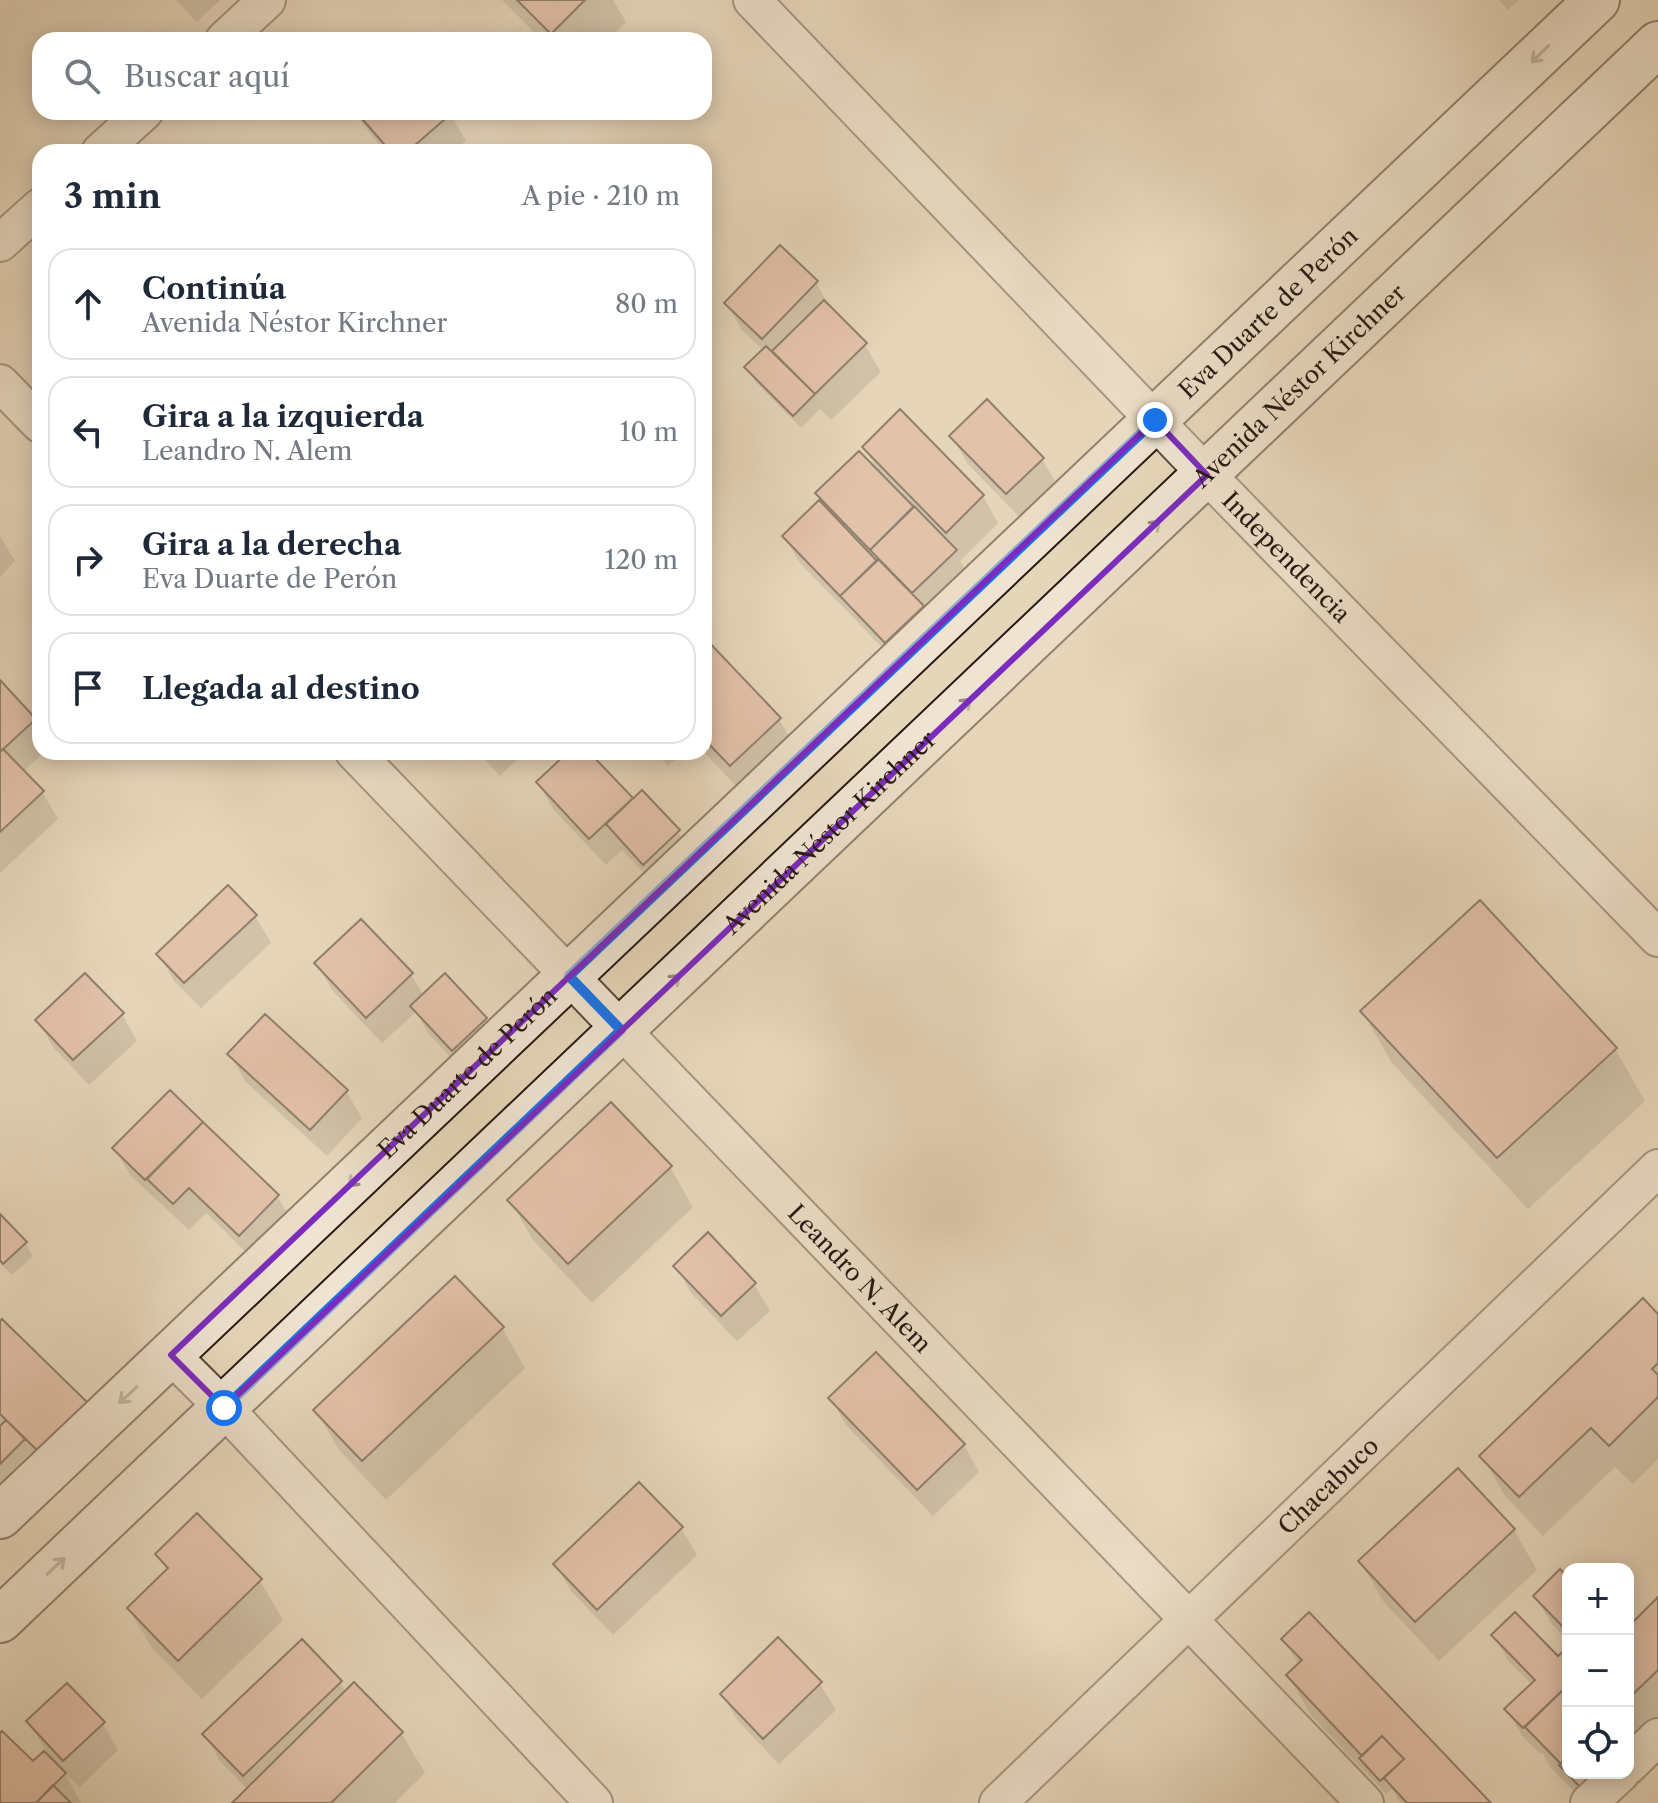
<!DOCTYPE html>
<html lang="es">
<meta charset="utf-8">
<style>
:root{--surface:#fff;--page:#f6f6f7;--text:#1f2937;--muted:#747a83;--line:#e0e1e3}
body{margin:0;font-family:"Libre Caslon Text",serif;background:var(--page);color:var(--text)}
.controls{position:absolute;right:24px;bottom:24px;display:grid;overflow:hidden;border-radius:16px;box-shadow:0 4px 20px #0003}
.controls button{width:72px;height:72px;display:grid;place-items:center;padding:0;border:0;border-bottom:2px solid var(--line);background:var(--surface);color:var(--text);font:40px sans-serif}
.stop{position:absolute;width:24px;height:24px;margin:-18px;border:6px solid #1a73e8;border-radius:50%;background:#fff}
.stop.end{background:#1a73e8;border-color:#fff;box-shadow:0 2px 8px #0008}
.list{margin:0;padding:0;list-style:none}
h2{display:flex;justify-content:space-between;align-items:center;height:104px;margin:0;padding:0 32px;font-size:34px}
h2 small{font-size:26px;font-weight:400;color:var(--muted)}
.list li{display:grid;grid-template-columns:52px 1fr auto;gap:24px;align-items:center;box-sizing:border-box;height:112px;margin:0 16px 16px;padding:0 16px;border:2px solid var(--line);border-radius:24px}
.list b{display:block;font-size:30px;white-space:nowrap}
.list p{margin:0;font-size:26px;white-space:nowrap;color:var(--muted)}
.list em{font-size:26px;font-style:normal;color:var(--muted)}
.icon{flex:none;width:44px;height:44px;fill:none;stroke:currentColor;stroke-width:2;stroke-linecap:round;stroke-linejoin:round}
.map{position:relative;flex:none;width:1658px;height:1803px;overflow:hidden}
.search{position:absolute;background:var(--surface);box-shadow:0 4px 20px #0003;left:32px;top:32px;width:680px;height:88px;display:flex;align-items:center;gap:20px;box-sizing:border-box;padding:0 28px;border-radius:24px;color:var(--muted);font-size:30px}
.panel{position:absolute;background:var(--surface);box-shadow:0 4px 20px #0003;left:32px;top:144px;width:680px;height:616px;border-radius:24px}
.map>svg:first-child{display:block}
.shadow{fill:#0003}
.building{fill:#e1ac98;stroke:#281912;stroke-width:2}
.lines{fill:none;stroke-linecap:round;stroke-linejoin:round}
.street-casing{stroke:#58483c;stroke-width:40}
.secondary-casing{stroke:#281912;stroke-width:48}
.street{stroke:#efe4d2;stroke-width:36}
.secondary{stroke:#efe4d2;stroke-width:44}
.oneway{stroke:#95897c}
.route{stroke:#1a73e8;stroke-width:10}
.marked{fill:none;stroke:#7b2cbf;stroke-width:6;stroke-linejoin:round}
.labels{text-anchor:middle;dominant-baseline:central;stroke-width:8;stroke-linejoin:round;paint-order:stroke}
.street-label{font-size:24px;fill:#281912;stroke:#efe4d2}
</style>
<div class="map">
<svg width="1658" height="1803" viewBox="0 0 1658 1803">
<rect width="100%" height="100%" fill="#e6d6b9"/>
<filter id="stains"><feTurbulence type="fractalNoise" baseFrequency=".0025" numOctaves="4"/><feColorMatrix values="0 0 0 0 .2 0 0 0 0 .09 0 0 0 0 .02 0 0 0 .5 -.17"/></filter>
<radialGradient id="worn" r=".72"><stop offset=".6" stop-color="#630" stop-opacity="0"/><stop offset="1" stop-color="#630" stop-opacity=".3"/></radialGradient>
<path class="shadow" d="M176,0H220L197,22Z
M502,0H613L626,22L608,40H542Z
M1499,0H1519L1508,10Z
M354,112H449L466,141L453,152H385Z
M816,282L831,310L865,345L881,372L831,420L820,409L801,428L754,380L747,367L764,351L742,330L726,303Z
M900,412L983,496L998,523L960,561L971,578L902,668L800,563L784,536L827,510L818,493L878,471L864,447Z
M952,436L1042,459L1058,486L1022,520L967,463Z
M0,536L15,561L0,577Z
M704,640L779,719L802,759L754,805L704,752Z
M0,683L34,720L40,729V752H44L23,772L42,792L58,819L0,873Z
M478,752H525L500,776Z
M571,752H586L633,801L642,793L678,832L694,858L660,890L622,850L606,865L554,810L538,783Z
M655,752H683L668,766Z
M255,916L271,943L201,1008L174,981L159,954Z
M316,963L411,974L424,996L445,976L486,1019L501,1046L469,1077L428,1033L416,1012L382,1043L332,990Z
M1362,1011L1615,1049L1645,1101L1528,1209L1392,1063Z
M122,1014L137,1041L89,1085L53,1047L38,1020Z
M230,1054L346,1091L362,1118L327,1156L245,1081Z
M170,1093L277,1196L293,1223L255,1261L206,1213L189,1230L130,1175L115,1149Z
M670,1167L693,1207L592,1303L533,1240L510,1200Z
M0,1217L25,1243L33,1256L12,1275L0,1263Z
M676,1266L754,1284L770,1311L737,1341L691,1293Z
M1658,1317V1459L1633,1484L1615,1467L1543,1536L1505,1496L1482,1456Z
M0,1324L56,1479L30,1453L0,1484V1429L3,1426L0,1423Z
M502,1328L525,1368L386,1500L339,1450L316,1410Z
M831,1399L964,1445L979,1472L933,1516L846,1425Z
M681,1528L697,1555L613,1635L571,1591L555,1564Z
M1514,1530L1537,1570L1439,1661L1383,1601L1360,1561Z
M157,1554L260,1581L283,1620L202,1699L152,1648L129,1609L168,1572Z
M1568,1580V1641L1551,1623L1535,1597Z
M1658,1599V1731L1628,1761V1629Z
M1494,1635L1558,1659L1568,1650V1773H1615L1585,1802L1550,1767L1542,1752L1540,1754L1522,1736L1507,1709L1532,1685L1509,1662Z
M1284,1639L1488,1803H1400L1392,1789L1386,1794L1311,1715L1288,1675L1299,1666Z
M340,1682L346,1693L354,1685L402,1734L425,1773L395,1803H235L248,1790L220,1761L205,1734Z
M820,1684L836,1710L779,1764L738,1721L722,1695Z
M28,1721L103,1724L118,1750L80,1787L64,1772L81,1803H0V1736L33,1764L46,1751Z"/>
<path class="building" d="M517,0H585L551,34Z
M356,112H451L452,113L407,152H391Z
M780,245L818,281L762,339L724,303Z
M824,300L867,343L815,394L772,351Z
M766,346L815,394L793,416L744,367Z
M987,399L1044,458L1006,494L949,436Z
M900,409L984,495L946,533L862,447Z
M859,451L914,507L870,550L815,493Z
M819,500L877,561L840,596L782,536Z
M914,506L957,550L912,593L870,550Z
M878,559L924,606L885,643L840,596Z
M704,637L781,718L730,766L704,739Z
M0,680L36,719L0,752Z
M3,749L44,791L0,832V752Z
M568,752H589L633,798L589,839L536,782Z
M642,790L680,830L643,865L606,824Z
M228,885L257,915L184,983L156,954Z
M1480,900L1617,1048L1497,1158L1360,1011Z
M361,919L413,973L366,1018L314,963Z
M85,973L124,1013L73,1060L35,1020Z
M445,973L487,1018L452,1051L410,1006Z
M265,1014L348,1090L310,1130L227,1054Z
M170,1090L203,1122L145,1180L112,1148Z
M611,1102L672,1166L568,1264L507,1200Z
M203,1122L279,1195L239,1236L189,1188L173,1204L147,1179Z
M0,1214L27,1242L3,1264L0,1260Z
M708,1232L756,1283L721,1316L673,1266Z
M455,1276L504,1327L362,1461L313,1410Z
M1643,1298L1658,1314V1363L1652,1369L1658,1375V1397L1609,1446L1591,1428L1519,1497L1479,1456Z
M2,1319L89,1404L40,1453L0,1414V1321Z
M876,1352L965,1444L917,1490L828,1398Z
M6,1420L25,1439L0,1464V1426Z
M1458,1468L1515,1529L1415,1622L1358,1561Z
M639,1482L683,1527L597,1610L553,1564Z
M197,1513L262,1579L178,1661L127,1608L168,1568L155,1554Z
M1560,1569L1568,1578V1632L1533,1596Z
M1658,1597V1670L1628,1699V1627Z
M1309,1612L1491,1803H1407L1384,1778L1404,1759L1382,1736L1362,1756L1286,1675L1302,1660L1281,1639Z
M1515,1612L1558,1656L1568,1647V1685L1523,1728L1504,1709L1535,1680L1491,1635Z
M778,1637L822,1682L763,1739L720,1694Z
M302,1639L342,1681L243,1776L202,1734Z
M354,1682L403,1732L331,1803H232Z
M67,1683L105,1722L63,1761L26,1721Z
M1568,1685V1757L1561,1764L1525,1727Z
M2,1731L33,1761L44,1751L66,1773L36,1803H0V1733Z
M1382,1736L1404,1759L1380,1781L1359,1758Z
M1568,1757V1773H1594L1580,1787L1559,1765Z
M53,1785L71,1803H36Z"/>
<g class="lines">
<defs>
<g id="street">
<path id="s1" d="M752,0L1207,475L1658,938"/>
<path d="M224,40L267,0"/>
<path d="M100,152L144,112"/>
<path d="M0,243L40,207"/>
<path d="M0,383L40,424"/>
<path id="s2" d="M354,752L1365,1803"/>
<path d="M171,1355L224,1408L594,1803"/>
<path d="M1628,1766L1658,1737"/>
<path id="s3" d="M998,1803L1658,1168"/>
<path d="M1589,1803L1621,1773"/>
</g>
<g id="secondary">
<path id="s4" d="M0,1516L1597,0"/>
<path id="s5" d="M0,1620L1658,44"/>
</g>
</defs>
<use href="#street" class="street-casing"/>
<use href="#secondary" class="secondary-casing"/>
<use href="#street" class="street"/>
<use href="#secondary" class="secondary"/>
</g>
<defs><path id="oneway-shaft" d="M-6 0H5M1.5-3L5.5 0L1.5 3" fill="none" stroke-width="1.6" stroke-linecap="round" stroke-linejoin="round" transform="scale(2)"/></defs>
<g class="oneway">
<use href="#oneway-shaft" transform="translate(1540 54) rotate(136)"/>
<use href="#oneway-shaft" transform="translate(1151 529) rotate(-43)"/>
<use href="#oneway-shaft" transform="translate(962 707) rotate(-43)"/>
<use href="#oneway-shaft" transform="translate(671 983) rotate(-43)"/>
<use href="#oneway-shaft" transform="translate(357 1178) rotate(136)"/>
<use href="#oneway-shaft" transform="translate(128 1395) rotate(137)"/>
<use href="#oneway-shaft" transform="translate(56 1566) rotate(-43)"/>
</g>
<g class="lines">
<path class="route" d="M224,1408L621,1030L569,976L1155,420"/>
</g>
<path d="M0 0H1658V1803H0ZM1155,420L1207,475L224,1408L171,1355Z" fill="#e6d6b9" fill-opacity=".55" fill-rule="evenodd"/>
<path class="marked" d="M1155,420L1207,475L224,1408L171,1355Z"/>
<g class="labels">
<g class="street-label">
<text stroke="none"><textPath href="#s4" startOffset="1748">Eva Duarte de Perón</textPath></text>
<text stroke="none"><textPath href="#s5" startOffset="1792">Avenida Néstor Kirchner</textPath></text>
<text stroke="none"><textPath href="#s1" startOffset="772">Independencia</textPath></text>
<text stroke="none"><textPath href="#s5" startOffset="1144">Avenida Néstor Kirchner</textPath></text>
<text stroke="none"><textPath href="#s4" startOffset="644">Eva Duarte de Perón</textPath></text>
<text stroke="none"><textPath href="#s2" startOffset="730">Leandro N. Alem</textPath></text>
<text stroke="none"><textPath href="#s3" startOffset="458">Chacabuco</textPath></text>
</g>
</g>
<rect width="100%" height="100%" filter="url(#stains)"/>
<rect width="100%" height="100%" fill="url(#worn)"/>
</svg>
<div class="controls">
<button>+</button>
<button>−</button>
<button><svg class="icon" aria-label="locate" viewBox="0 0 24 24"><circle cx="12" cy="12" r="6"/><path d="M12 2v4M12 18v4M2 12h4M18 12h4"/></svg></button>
</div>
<div class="stop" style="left:224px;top:1408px"></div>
<div class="stop end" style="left:1155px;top:420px"></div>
<div class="search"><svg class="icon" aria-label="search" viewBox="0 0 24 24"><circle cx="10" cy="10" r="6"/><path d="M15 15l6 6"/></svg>Buscar aquí</div>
<section class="panel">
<h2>3 min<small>A pie · 210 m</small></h2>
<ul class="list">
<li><svg class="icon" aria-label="ahead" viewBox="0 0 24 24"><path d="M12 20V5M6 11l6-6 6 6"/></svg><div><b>Continúa</b><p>Avenida Néstor Kirchner</p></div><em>80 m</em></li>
<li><svg class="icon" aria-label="left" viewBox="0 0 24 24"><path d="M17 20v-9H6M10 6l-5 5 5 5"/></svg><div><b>Gira a la izquierda</b><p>Leandro N. Alem</p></div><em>10 m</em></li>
<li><svg class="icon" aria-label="right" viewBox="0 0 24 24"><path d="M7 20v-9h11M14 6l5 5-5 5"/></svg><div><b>Gira a la derecha</b><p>Eva Duarte de Perón</p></div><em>120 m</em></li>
<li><svg class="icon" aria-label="arrive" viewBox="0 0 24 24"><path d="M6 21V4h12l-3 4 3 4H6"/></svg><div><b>Llegada al destino</b></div></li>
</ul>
</section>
</div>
